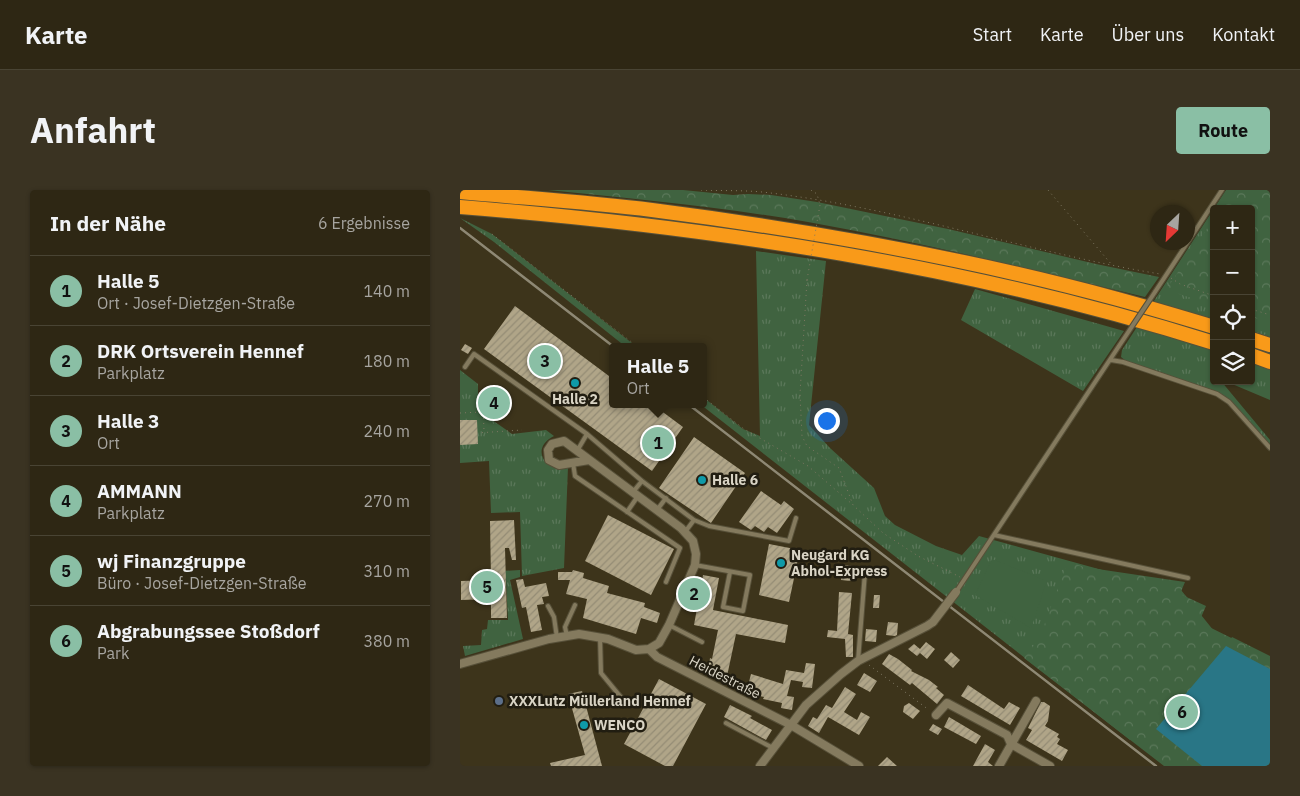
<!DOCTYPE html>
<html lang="de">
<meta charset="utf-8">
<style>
:root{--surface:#2e2714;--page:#3a3322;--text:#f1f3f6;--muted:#a7a5a0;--line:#494434;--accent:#8abfa5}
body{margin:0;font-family:"IBM Plex Sans",sans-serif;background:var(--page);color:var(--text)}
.controls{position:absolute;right:15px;top:15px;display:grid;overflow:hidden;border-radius:5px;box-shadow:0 1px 4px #0004}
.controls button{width:45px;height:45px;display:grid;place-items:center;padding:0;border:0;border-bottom:1px solid var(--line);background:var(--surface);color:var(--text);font:25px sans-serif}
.compass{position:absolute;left:690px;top:15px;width:45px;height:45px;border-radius:50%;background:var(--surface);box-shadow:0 1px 4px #0004;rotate:205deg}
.you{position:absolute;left:366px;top:230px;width:18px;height:18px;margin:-12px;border:4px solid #fff;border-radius:50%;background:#1a73e8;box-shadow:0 0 0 8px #1a73e833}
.badge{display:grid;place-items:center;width:32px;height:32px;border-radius:50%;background:var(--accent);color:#111;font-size:16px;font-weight:700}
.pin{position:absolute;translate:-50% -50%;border:2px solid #fff;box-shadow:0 1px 5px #0006}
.popup{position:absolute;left:149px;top:153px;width:98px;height:65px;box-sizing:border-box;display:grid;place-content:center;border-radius:5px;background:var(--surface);filter:drop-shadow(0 1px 4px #0005);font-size:16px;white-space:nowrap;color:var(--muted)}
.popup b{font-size:19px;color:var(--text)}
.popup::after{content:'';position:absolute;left:50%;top:100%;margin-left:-10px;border:10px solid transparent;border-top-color:var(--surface)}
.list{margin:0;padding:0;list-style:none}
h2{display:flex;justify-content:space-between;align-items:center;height:65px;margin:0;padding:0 20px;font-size:21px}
h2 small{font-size:16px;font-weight:400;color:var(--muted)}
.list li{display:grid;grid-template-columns:32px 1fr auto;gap:15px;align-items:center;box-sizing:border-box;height:70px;padding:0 20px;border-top:1px solid var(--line)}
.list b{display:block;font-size:19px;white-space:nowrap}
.list p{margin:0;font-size:16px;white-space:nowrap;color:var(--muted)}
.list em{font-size:16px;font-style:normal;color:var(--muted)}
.icon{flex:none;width:28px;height:28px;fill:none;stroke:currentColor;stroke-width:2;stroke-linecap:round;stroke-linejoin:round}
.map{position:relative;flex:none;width:810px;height:576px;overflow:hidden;border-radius:5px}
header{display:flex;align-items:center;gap:30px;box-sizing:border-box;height:70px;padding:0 25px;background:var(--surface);border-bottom:1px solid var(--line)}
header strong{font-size:24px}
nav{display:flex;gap:28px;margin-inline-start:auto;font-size:18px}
.intro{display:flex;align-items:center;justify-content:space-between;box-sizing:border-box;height:120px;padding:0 30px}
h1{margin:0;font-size:35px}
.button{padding:12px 22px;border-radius:5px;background:var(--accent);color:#111;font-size:18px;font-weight:700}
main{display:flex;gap:30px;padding:0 30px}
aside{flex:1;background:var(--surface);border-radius:5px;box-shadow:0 1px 4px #0004}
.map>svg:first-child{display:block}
.grass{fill:url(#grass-tufts)}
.forest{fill:url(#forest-crowns)}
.pitch{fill:#406340}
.water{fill:#297686}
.building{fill:url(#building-hatch)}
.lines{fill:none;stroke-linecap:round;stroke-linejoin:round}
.lane-casing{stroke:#575039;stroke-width:6}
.street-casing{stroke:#575039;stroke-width:10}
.highway-casing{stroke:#575039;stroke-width:16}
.path{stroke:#7f7863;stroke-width:1;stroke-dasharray:1 4;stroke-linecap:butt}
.lane{stroke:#847a5e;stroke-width:4}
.street{stroke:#847a5e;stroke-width:8}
.highway{stroke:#f99a19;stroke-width:14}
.rail{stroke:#8e8874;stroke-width:2.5}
.lane-bridge-casing{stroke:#575039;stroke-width:6;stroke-linecap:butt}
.street-bridge-casing{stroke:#575039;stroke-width:10;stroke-linecap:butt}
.path-bridge{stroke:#7f7863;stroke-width:1;stroke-dasharray:1 4;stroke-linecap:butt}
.lane-bridge{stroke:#847a5e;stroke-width:4}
.street-bridge{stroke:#847a5e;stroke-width:8}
.culture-dot{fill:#0f9aa8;stroke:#211d11;stroke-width:2}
.service-dot{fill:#5c6f8a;stroke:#211d11;stroke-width:2}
.labels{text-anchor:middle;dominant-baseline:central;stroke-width:5;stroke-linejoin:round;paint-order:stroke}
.poi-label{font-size:14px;font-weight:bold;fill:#d9d4c5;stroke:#211d11;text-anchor:start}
.street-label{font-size:14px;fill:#d9d4c5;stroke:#211d11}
</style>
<header>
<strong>Karte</strong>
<nav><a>Start</a><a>Karte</a><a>Über uns</a><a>Kontakt</a></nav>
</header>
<div class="intro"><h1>Anfahrt</h1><a class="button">Route</a></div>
<main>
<aside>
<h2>In der Nähe<small>6 Ergebnisse</small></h2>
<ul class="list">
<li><span class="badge">1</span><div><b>Halle 5</b><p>Ort · Josef-Dietzgen-Straße</p></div><em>140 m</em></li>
<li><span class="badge">2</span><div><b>DRK Ortsverein Hennef</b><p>Parkplatz</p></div><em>180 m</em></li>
<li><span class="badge">3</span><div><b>Halle 3</b><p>Ort</p></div><em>240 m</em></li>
<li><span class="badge">4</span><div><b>AMMANN</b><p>Parkplatz</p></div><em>270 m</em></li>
<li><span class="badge">5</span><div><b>wj Finanzgruppe</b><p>Büro · Josef-Dietzgen-Straße</p></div><em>310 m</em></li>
<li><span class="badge">6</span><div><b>Abgrabungssee Stoßdorf</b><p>Park</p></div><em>380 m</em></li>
</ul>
</aside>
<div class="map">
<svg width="810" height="576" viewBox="0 0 810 576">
<defs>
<pattern id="grass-tufts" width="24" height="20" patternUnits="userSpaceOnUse" patternTransform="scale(1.25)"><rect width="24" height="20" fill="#406340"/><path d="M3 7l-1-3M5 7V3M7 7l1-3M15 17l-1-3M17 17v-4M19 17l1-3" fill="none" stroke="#5b785a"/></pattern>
<pattern id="forest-crowns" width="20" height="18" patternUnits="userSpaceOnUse" patternTransform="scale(1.25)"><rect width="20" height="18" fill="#406340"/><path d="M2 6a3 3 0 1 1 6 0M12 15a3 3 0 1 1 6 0" fill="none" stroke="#5b785a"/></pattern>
<pattern id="building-hatch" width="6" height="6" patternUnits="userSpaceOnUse" patternTransform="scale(1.25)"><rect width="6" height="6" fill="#b0a588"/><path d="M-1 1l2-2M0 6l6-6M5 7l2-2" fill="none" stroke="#948c75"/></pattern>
</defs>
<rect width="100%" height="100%" fill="#3d341b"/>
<path class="grass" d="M766,0H810V210L765,191H791V19H754V191H761L810,250V260L769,212L756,205L667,172L661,167L662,160Z
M0,28L32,44L177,157H166L34,52Z
M296,61L366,71L349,235L370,258L414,298L425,326L435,335L476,356L502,365L519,346L693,394L717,395L766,456L772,447L810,466V479L670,550L240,214H243V207L283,239L300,246Z
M515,99L664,141L623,201L501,130Z
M0,180L18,194V220L52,244L86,240L94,246C70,258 84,282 108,277L104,378L62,386L60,322L31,323L29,271L0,273Z
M60,380V387L50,390L63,449L5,466L3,456L21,455L22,440L27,439L28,430H48L46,390L41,381Z"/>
<path class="forest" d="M88,0H223L273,5L288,4L311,5L357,12L488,39L636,74L699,87L685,107C573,80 461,52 348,32C262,17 175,9 88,0Z
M772,0H810V132L791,127V19H760Z
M754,28V115L706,100Z
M613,373L624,377L725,392L720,404L746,416L739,432L810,467V576H704L564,468L579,449L605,379Z"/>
<path class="pitch" d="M532,369L587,391L571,438L515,405Z"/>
<path class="water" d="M766,456L810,479V576H742L696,539Z"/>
<path class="building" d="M55,116L153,189V214H192L223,237L192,281L24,159Z
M5,154L12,158L8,164L1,160Z
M0,230H17L18,254L0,255Z
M234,247L285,283L251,333L199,298Z
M301,301L321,315L324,311L334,319L317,343L308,337L304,342L295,336L291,340L279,332Z
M148,325L214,359L191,405L125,371Z
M54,330L56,370H52L49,358H45L47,428H31V409L1,410V391L31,390L30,331Z
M309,354L340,360L329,412L299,405Z
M383,375L393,376L391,391L381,390Z
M113,380L124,383L123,388L149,396L147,403L185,413L184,417L200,423L197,433L181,428L176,444L123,428L127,409L106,404L110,390H98V382H112Z
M243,385L259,388L253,420L328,435L325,453L276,444L266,491L248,482L250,468L252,469L258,440L234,435Z
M63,389L65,397L86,393L89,406L82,407L84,414L77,415L82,440L71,442L66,417L62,418L56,390Z
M379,402L392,403L388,444L393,445V467H386L385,449L367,447L368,440L377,441Z
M414,405H420L419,418H413Z
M428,432L438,433L437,445L435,446L426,445Z
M406,439L417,440L416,452L405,451Z
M466,452L475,459L467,469L460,463L457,466L448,459L454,454L460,459Z
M491,462L500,470L493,478L484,470Z
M429,464L438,469L452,480L451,481L469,490L478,497L476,498L484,505L477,514L452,493L450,495L422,474Z
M346,473L355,474L352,498L342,497L343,492L331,490L327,506L334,507L332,520L321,518L322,513L303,509L304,507L295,505L296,503L287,500L291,484L323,494L326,480L344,483Z
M404,483L417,491L410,502L397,495Z
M199,489L246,514L213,576H205L164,554Z
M508,495L544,519L549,512L560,518L550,535L501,506Z
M385,497L396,504L384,522L397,530L401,522L410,527L399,545L368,527L359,543L348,536L353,527L357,529L366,515L372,518Z
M122,501L142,576H91L90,573L125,565L108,504Z
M581,512H584L590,516L588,531L585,536L599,544L597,547L600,549L597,554L608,560L602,571L566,550L572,540L568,538Z
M449,513L460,521L453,529L443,522L444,516Z
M270,515L292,526L290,528L312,540L306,550L264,527Z
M489,527L521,546L516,554L484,537Z
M473,534L482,539L478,545L469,540Z
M525,554L535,560L528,572L533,576H513Z
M427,567L437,576H418Z"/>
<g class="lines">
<defs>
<path id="lane" d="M695,102L762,0
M651,170L663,172L757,204L769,212L810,258
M5,177L14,164L127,244L117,261
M127,244L182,291L234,330L249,336L329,351L336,328
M113,273L115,286L220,358L206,392
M173,302L182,291
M197,320L206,308
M167,322L178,306
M225,342L234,330
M534,345L728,388
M235,375L290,385L283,421L263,417L270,382
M496,402L659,156
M88,416L94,427L97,448
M209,435L242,452
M107,446L105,437L115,415
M140,447L141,483L164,511
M398,471L405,382
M266,533L313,558"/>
<path id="street" d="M189,459L197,467L331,535L399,576
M0,474L89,449L119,444L148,449L176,460L189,459L199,453L209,435L235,375L236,364L233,351L221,338L104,251L92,254L88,260L89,270L99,275L129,270
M476,525L487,513L547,545L551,554L590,576
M300,576L346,515L381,484L398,471L467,436L473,432
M539,576L576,511"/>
<path id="highway" d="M0,2C64,8 128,12 192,20C347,40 503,67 654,108C687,117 721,127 754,137
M0,17C254,37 510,76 754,153
M791,149L810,155
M791,165L810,172"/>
</defs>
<use href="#lane" class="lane-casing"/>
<use href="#street" class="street-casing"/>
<use href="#highway" class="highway-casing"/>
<path class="path" d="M241,0C261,1 281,0 302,2C437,17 567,62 700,84
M351,0L357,4L360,15
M588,0L652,75
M32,44L178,157
M711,88L720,94L754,106
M347,90L340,204L342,246L347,256L379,278L393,315L423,343L458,366L500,387
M791,119L810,125
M243,207L284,239L348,276L392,314
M23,213L24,241
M0,223L22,222
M17,243L62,240
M409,475L469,520"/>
<use href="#lane" class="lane"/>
<use href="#street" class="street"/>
<use href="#highway" class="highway"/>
<path class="rail" d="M0,38L154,157
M228,214L696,576"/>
<defs>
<path id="lane-bridge" d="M659,156L695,102"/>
<path id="street-bridge" d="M473,432L496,402"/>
</defs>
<use href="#lane-bridge" class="lane-bridge-casing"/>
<use href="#street-bridge" class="street-bridge-casing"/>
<path class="path-bridge" d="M347,90L360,15"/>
<use href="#lane-bridge" class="lane-bridge"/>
<use href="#street-bridge" class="street-bridge"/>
</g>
<g class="culture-dot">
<circle cx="115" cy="193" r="5"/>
<circle cx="242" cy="290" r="5"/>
<circle cx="321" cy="373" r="5"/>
<circle cx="124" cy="535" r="5"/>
</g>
<circle class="service-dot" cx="39" cy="511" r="5"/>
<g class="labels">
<g class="poi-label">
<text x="115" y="209" text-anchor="middle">Halle 2</text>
<text x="252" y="290">Halle 6</text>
<text x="331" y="365">Neugard KG<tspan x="331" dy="16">Abhol-Express</tspan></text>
<text x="49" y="511">XXXLutz Müllerland Hennef</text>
<text x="134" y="535">WENCO</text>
</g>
<g class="street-label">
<text transform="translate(265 487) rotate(27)">Heidestraße</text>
</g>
</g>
</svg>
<div class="controls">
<button>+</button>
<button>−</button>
<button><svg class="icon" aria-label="locate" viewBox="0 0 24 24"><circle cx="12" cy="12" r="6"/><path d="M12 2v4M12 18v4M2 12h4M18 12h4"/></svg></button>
<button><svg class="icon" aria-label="layers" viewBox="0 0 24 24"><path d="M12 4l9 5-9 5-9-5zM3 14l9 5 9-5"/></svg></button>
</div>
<svg class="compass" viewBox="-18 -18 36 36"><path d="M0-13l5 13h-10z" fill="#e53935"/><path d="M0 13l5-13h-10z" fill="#a7a5a0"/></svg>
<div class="you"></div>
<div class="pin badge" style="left:198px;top:253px">1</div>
<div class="popup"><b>Halle 5</b>Ort</div>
<div class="pin badge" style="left:234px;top:404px">2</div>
<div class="pin badge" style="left:85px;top:171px">3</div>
<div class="pin badge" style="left:34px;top:213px">4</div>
<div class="pin badge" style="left:27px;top:397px">5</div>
<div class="pin badge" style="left:722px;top:522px">6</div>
</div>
</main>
